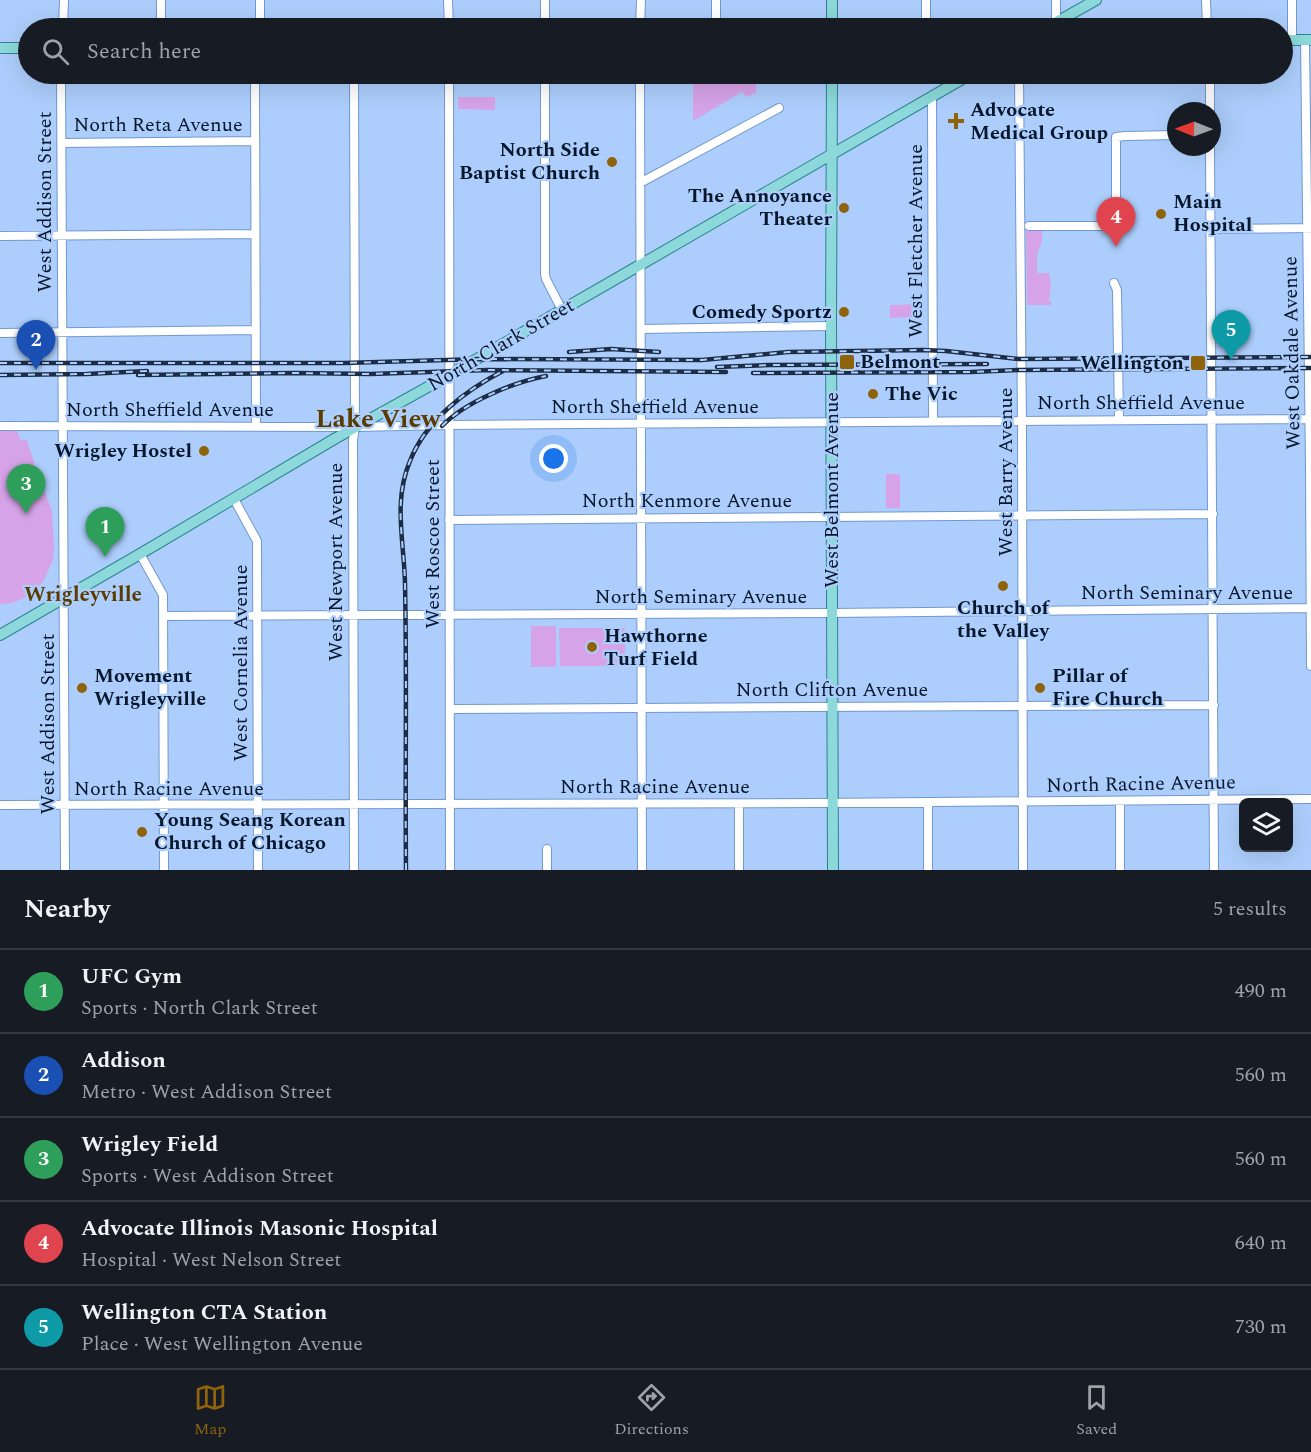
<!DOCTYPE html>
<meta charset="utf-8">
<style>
:root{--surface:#171b24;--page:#242831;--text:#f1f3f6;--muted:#9ea1a6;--line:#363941;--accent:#8f630b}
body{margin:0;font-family:Spectral,serif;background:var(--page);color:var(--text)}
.controls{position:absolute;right:18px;bottom:18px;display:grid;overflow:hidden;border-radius:9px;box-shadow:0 6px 24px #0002}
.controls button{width:54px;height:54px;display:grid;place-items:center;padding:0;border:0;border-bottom:2px solid var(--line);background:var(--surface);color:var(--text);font:30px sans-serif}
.compass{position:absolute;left:1167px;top:102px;width:54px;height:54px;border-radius:50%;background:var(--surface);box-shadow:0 6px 24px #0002;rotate:271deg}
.you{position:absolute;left:554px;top:459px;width:21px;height:21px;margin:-15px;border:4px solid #fff;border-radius:50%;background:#1a73e8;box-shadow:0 0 0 9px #1a73e833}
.badge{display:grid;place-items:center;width:39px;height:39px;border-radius:50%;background:var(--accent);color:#fff;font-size:20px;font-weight:700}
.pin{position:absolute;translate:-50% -50px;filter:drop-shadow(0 2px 3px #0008)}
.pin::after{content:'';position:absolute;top:32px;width:21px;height:18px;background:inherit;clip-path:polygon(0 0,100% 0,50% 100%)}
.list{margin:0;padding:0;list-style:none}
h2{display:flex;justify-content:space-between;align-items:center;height:78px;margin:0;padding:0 24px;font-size:26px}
h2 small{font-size:20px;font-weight:400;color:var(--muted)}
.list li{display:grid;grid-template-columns:39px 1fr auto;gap:18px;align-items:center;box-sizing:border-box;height:84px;padding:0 24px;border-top:2px solid var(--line)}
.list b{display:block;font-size:22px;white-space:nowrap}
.list p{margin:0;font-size:20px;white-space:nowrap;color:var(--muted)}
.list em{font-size:20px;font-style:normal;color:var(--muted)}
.icon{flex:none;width:33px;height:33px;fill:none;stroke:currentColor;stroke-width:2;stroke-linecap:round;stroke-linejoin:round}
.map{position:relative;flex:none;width:1311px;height:870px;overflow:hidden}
.search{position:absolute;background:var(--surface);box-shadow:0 6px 24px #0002;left:18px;right:18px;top:18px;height:66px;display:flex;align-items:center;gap:15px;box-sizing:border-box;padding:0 21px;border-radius:33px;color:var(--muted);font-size:22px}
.sheet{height:498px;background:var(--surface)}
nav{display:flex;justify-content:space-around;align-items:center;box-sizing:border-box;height:84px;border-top:2px solid var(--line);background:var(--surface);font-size:16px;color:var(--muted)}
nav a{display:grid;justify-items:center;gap:3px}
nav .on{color:var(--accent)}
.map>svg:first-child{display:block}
.green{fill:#d6a3e8}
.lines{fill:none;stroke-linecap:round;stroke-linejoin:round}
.minor-casing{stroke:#7198cf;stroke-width:10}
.major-casing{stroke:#2c848d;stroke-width:12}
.minor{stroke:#fff;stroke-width:8}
.major{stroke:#8cd8da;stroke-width:10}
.rail-casing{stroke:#1c2d45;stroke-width:4.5}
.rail{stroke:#adcefc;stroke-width:2;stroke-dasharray:7;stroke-linecap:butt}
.poi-dot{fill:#8f630b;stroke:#adcefc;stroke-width:2}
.labels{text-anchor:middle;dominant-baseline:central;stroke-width:4.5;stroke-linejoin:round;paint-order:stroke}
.poi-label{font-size:20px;font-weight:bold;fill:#08172c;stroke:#adcefc;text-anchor:start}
.street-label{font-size:20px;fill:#08172c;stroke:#adcefc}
.neighbourhood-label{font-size:21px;font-weight:bold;fill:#5a3c00;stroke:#adcefc}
.district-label{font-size:26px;font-weight:bold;fill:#5a3c00;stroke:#adcefc}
</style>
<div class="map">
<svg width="1311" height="870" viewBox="0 0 1311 870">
<rect width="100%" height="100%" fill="#adcefc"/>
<path class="green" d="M693,81H756V93L746,97L742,92L693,121Z
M458,97H495V110L458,109Z
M1026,229H1042V241L1037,255V273H1049L1051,286L1049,301L1052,302L1051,305H1027Z
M923,304L924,317L890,318V305Z
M0,430H17L21,441L26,439L52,511L54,550L53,560L44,580L36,590L22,599L12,603L0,604Z
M886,474H900V508H886Z
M531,626H556V667H531Z
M559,628H625V666H560Z"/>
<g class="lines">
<defs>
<path id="minor" d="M448,0L449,28
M1056,0V23
M1206,0L1207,28
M1292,0V40
M63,28L64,0
M161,28V0
M260,28V0
M545,28V0
M640,28L641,0
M716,28V0
M926,28V0
M1305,40L1310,466L1311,666
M61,74L65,870
M255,74L256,426
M449,74L450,870
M545,74V274L546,279L562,310
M640,74L642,870
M1019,74L1022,429L1023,870
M1210,74V111
M932,96L933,421
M62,143L255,141
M1210,147L1214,870
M640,183L779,108
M1029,226H1104L1113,223L1116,214V137L1125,136L1176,135
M1211,229L1311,228
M0,236L255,234
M1114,283L1117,290L1119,420
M641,329L831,326
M0,333L256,330
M0,426L355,427L449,425L1311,419
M234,499L257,541L258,870
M449,520L1213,514
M140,554L163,595L164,870
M163,616L832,613L1311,608
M450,709L1214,705
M1120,801V870
M739,804V870
M0,805L815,803L1311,799
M547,849V870
M354,870L353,440L355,427L354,74
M928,870V802"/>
<path id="major" d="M832,0V28
M1046,28L1096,0
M1282,40H1311
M0,48H28
M832,74L831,326L833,870
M0,635L140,554L336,438L435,383L640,265L971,74"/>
</defs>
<use href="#minor" class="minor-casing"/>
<use href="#major" class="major-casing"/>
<use href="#minor" class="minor"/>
<use href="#major" class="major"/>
<defs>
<path id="rail" d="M569,352L611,349L659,352
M0,363H344L481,359L702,360L788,352L923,350L946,351L1019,359L1311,357
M717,367L770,365L987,364
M753,373L971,372L1019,370L1311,368
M0,375L87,374L147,371
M138,375L294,373L371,374L488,370L726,372
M442,426C465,402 514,382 546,376
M406,870C405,774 407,678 405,583C404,541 393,501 410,461C426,420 466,390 503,371"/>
</defs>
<use href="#rail" class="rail-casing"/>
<use href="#rail" class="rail"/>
</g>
<g class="poi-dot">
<path d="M953 112h6v6h6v6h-6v6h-6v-6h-6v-6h6z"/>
<circle cx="612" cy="162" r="6"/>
<circle cx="844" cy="208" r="6"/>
<circle cx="1161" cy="214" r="6"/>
<circle cx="844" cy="312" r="6"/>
<rect x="839" y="354" width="16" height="16" rx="3"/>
<rect x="1190" y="355" width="16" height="16" rx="3"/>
<circle cx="873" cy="394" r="6"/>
<circle cx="204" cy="451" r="6"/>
<circle cx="1003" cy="586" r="6"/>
<circle cx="592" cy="647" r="6"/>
<circle cx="82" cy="688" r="6"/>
<circle cx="1040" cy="688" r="6"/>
<circle cx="142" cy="832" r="6"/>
</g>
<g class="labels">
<g class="poi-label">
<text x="970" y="110">Advocate<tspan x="970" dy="23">Medical Group</tspan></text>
<text x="600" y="150" text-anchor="end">North Side<tspan x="600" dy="23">Baptist Church</tspan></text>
<text x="832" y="196" text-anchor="end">The Annoyance<tspan x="832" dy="23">Theater</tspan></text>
<text x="1173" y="202">Main<tspan x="1173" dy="23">Hospital</tspan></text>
<text x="832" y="312" text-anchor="end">Comedy Sportz</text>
<text x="860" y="362">Belmont</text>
<text x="1184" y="363" text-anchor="end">Wellington</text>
<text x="885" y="394">The Vic</text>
<text x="192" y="451" text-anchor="end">Wrigley Hostel</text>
<text x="1003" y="608" text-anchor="middle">Church of<tspan x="1003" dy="23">the Valley</tspan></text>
<text x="604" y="636">Hawthorne<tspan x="604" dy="23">Turf Field</tspan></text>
<text x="94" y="676">Movement<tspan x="94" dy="23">Wrigleyville</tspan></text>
<text x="1052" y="676">Pillar of<tspan x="1052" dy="23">Fire Church</tspan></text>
<text x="154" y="820">Young Seang Korean<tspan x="154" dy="23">Church of Chicago</tspan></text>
</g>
<g class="street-label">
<text x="158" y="125">North Reta Avenue</text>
<text transform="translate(45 202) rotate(-90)">West Addison Street</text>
<text transform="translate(916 241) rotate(-90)">West Fletcher Avenue</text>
<text transform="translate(501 345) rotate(-30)">North Clark Street</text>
<text transform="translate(1292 353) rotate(-91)">West Oakdale Avenue</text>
<text x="1141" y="403">North Sheffield Avenue</text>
<text x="655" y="407">North Sheffield Avenue</text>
<text x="170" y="410">North Sheffield Avenue</text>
<text transform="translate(1006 472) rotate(-90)">West Barry Avenue</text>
<text transform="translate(832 490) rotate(-90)">West Belmont Avenue</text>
<text x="687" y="501">North Kenmore Avenue</text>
<text transform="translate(433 544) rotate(-90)">West Roscoe Street</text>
<text transform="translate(336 562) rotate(-90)">West Newport Avenue</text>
<text x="1187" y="593">North Seminary Avenue</text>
<text x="701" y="597">North Seminary Avenue</text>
<text transform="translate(241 663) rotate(-90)">West Cornelia Avenue</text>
<text x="832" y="690">North Clifton Avenue</text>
<text transform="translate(48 724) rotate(-90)">West Addison Street</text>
<text transform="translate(1141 784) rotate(-1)">North Racine Avenue</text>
<text x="655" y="787">North Racine Avenue</text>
<text x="169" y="789">North Racine Avenue</text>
</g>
<g class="neighbourhood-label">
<text x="83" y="595">Wrigleyville</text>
</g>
<g class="district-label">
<text x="378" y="419">Lake View</text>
</g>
</g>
</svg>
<div class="controls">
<button><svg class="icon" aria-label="layers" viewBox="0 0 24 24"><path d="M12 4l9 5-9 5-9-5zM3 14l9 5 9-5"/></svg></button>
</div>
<svg class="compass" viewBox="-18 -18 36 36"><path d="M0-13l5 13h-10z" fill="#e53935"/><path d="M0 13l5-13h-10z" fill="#9ea1a6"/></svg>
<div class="you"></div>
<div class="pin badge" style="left:105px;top:557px;background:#2e9e5b">1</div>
<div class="pin badge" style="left:36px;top:370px;background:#1a4fb4">2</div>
<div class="pin badge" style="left:26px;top:514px;background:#2e9e5b">3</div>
<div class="pin badge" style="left:1116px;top:247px;background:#e0444e">4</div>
<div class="pin badge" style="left:1231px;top:360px;background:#0f9aa8">5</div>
<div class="search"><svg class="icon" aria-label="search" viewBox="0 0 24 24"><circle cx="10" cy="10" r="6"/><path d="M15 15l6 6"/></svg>Search here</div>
</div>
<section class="sheet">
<h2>Nearby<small>5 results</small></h2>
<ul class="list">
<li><span class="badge" style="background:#2e9e5b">1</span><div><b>UFC Gym</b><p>Sports · North Clark Street</p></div><em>490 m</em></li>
<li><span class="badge" style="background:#1a4fb4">2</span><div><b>Addison</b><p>Metro · West Addison Street</p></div><em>560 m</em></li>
<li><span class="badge" style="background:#2e9e5b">3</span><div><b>Wrigley Field</b><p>Sports · West Addison Street</p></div><em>560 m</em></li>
<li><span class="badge" style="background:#e0444e">4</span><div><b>Advocate Illinois Masonic Hospital</b><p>Hospital · West Nelson Street</p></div><em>640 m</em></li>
<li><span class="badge" style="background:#0f9aa8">5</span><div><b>Wellington CTA Station</b><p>Place · West Wellington Avenue</p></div><em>730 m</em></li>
</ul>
</section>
<nav>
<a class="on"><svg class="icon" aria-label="map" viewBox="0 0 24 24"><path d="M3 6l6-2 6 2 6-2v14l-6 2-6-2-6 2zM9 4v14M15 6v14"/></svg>Map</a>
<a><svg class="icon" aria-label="directions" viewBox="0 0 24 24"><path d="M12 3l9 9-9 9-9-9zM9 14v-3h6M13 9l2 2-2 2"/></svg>Directions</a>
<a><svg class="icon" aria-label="saved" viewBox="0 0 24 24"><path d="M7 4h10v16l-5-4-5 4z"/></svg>Saved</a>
</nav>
